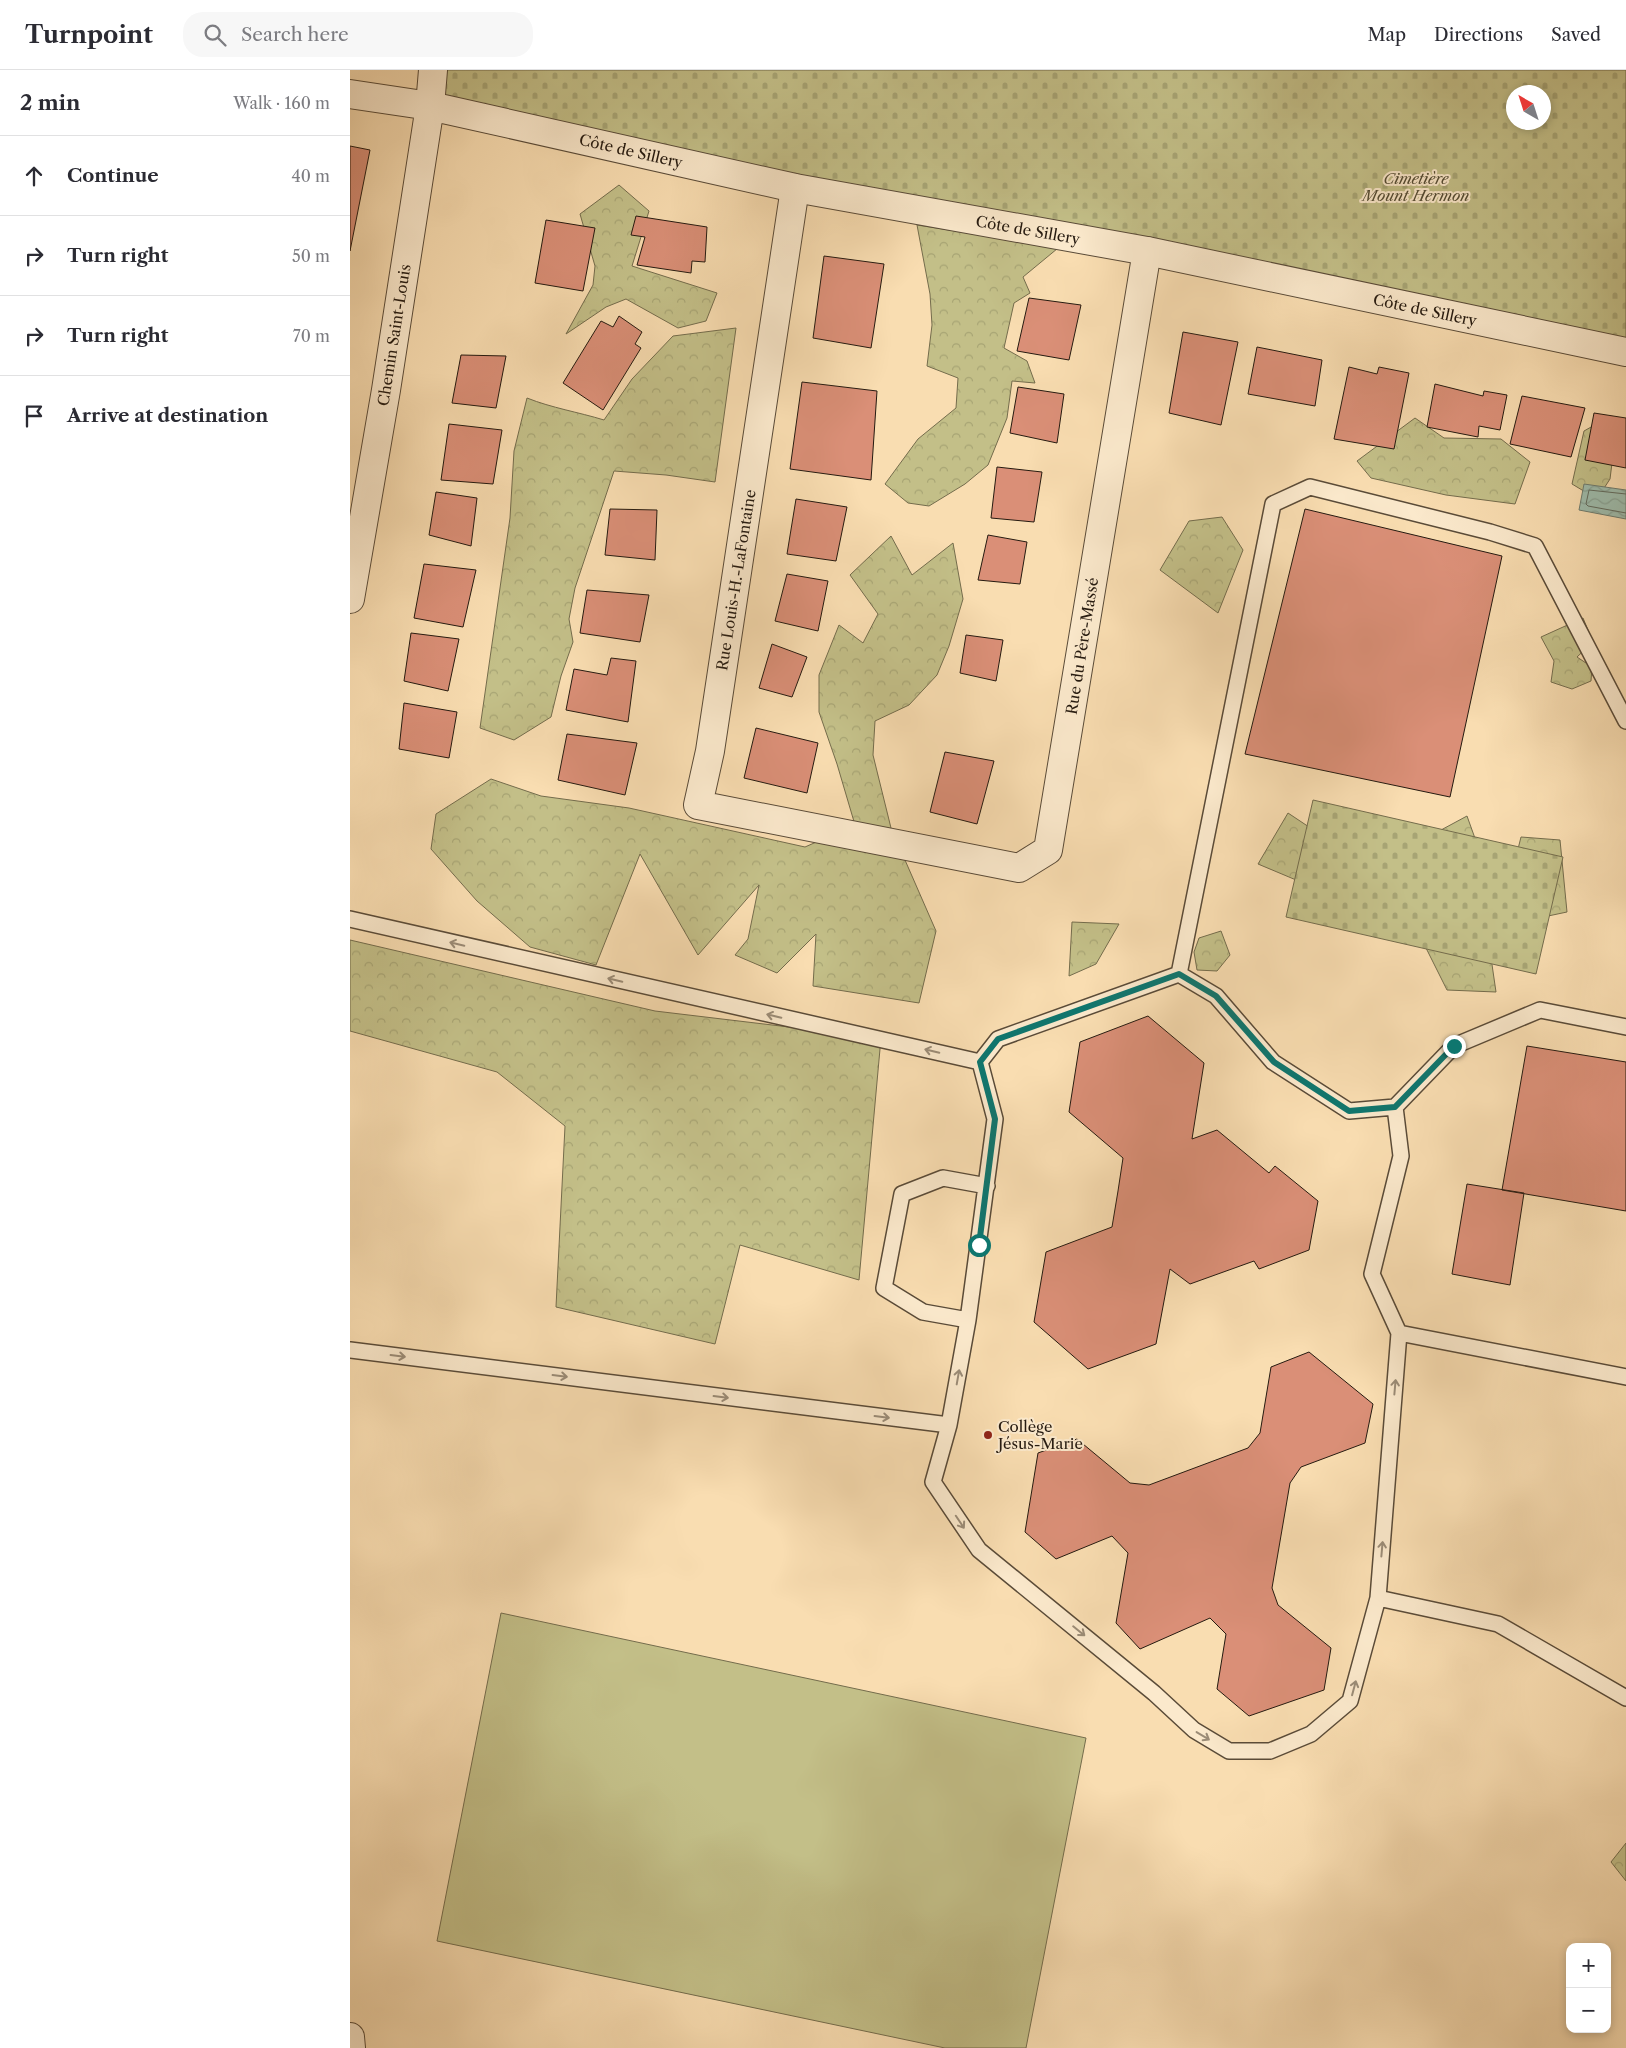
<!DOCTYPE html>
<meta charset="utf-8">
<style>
:root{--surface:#fff;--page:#f7f7f7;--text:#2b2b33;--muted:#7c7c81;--line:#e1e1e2}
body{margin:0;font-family:"Libre Caslon Text",serif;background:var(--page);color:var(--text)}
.controls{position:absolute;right:15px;bottom:15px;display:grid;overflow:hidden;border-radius:10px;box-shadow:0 2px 8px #0003}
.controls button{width:45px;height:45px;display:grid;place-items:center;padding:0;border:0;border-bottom:1px solid var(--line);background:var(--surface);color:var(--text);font:25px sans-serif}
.compass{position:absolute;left:1156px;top:15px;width:45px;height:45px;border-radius:50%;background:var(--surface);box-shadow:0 2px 8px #0003;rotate:321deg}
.stop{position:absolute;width:15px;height:15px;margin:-11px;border:4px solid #0f766e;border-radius:50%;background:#fff}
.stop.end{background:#0f766e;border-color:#fff;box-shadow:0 1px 5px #0008}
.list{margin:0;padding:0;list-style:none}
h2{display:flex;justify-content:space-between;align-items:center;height:65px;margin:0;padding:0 20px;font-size:21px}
h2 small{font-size:16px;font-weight:400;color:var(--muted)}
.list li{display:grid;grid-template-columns:32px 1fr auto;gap:15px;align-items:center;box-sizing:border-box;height:80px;padding:0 20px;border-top:1px solid var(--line)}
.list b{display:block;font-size:19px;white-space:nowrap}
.list em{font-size:16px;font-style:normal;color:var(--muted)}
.icon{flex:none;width:28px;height:28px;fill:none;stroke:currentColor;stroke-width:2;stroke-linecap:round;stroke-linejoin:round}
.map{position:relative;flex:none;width:1276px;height:1978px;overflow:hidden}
header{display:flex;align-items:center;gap:30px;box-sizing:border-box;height:70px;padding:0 25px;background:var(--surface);border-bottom:1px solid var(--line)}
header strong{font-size:24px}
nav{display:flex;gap:28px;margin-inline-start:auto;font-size:18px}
.search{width:350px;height:45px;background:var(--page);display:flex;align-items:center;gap:12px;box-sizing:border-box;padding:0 18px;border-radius:20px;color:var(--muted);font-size:19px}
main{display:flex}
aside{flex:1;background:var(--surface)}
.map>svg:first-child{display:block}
.forest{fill:url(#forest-crowns);stroke:#746c4c}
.cemetery{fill:url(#cemetery-stones);stroke:#746c4c;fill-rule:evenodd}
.green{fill:#c3bf88;stroke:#746c4c}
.water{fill:url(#water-waves);stroke:#6e7b6e}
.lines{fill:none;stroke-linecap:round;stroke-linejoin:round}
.shore{stroke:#626b5e;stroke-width:1}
.building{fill:#da8f77;stroke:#251a10}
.service-casing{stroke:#5a4b38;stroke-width:18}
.minor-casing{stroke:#5a4b38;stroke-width:30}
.tertiary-casing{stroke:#5a4b38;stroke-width:30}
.service{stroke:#fbe9cc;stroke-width:15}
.minor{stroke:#fbe9cc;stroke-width:28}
.tertiary{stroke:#fbe9cc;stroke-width:28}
.oneway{stroke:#9b8c77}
.route{stroke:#0f766e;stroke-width:6}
.poi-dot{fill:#8f2418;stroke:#fbe9cc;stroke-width:2}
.labels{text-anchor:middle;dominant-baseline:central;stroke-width:4;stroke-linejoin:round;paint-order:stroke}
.street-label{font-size:15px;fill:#251a10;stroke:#fbe9cc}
.park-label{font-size:15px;font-style:italic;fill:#544c34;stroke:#fbe9cc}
.poi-label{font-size:15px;fill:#251a10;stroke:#fbe9cc;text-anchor:start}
</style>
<header>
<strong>Turnpoint</strong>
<div class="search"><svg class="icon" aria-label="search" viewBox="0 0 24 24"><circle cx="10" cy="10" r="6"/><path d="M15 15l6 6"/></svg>Search here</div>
<nav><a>Map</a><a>Directions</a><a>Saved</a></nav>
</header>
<main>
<aside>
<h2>2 min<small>Walk · 160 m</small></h2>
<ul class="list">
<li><svg class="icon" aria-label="ahead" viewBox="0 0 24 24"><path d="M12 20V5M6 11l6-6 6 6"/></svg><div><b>Continue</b></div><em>40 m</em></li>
<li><svg class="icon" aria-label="right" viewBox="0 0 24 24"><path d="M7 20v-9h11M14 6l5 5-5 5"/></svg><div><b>Turn right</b></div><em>50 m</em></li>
<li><svg class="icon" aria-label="right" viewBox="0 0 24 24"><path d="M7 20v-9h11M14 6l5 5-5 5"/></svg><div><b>Turn right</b></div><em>70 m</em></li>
<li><svg class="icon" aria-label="arrive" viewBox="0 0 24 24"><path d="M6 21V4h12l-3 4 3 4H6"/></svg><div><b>Arrive at destination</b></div></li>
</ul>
</aside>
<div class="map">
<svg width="1276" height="1978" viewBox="0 0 1276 1978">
<defs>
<pattern id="forest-crowns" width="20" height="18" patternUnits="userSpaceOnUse" patternTransform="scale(1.25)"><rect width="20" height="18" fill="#c3bf88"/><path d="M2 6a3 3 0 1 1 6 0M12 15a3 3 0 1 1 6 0" fill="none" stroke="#a7a474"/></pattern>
<pattern id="cemetery-stones" width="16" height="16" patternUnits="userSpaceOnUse" patternTransform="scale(1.25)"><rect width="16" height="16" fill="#c3bf88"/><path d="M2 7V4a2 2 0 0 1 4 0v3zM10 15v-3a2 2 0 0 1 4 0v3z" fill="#a7a474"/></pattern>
<pattern id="water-waves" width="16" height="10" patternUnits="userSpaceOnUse" patternTransform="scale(1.25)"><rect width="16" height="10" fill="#9ebcac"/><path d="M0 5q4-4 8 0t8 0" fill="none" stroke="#88a193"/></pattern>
</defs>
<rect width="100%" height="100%" fill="#f9ddb1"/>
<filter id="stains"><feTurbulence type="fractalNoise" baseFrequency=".004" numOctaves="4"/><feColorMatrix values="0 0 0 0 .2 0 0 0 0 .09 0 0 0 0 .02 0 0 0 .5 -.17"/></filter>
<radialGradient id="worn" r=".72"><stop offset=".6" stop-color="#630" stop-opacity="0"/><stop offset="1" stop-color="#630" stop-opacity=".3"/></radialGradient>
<path class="forest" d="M641,109L742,150L673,207L680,223L664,233L654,278L677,291L685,313L662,311L657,348L638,395L615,414L579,436L558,433L535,414L568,369L606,338L608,308L577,296L582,255L580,224L567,155L599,160Z
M269,115L299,141L282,196L367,223L356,251L328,258L276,229L256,237L216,264L243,215L245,196L230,144Z
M386,258L365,412L316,405L264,401L225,518L219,549L223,572L211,606L201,647L164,670L130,658L160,448L164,381L177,328C202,338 228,342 254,350L282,309L323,266Z
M1065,348L1094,368L1151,369L1180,392L1165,434L1096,425L1021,408L1007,391Z
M1250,352L1264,377L1260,409L1247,429L1222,414L1234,361Z
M872,447L893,480L868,543L810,500L839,451Z
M541,466L562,505L603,473L613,529L599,576L587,605L559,635L525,651L523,685L541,758L586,861L569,933L463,916L466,864L427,903L385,885L398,869L409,815L348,885L290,784L246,895L180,877L127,831L81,779L86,744L141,709L191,726L279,738L455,777L505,755L487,694L469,642V605L489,555L513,573L528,544L500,505Z
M1233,548L1243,572L1227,587L1242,597L1241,611L1222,619L1201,612L1204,591L1191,567Z
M938,743L977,769L958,815L908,794Z
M1117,746L1131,785L1157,823L1171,767L1210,770L1217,842L1165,853L1139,874L1146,922L1097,920L1069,864L1078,767Z
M722,852L769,854L746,894L719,906Z
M871,861L880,885L867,901L847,900L844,882L849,868Z
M0,870L305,941L531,968L509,1210L390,1175L365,1274L206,1237L215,1056L147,1002L0,961Z
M1276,1773V1811L1261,1792Z"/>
<path class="cemetery" d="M84,0H1276V281L80,36ZM1164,22H1194V52H1164Z
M963,730L1213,787L1186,904L936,847Z"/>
<path class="green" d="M151,1543L736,1668L676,1978H595L87,1871Z"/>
<path class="water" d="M1234,414L1276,420V449L1229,440Z"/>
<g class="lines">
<path class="shore" d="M1276,424L1239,420L1236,434L1238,436L1276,443"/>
</g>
<path class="building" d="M0,76L20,80L0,181Z
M286,146L357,157L355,192L342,191L341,203L287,195L295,167L281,165Z
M196,150L245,158L233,221L185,213Z
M474,186L534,194L521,278L463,268Z
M679,228L731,235L719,290L667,281Z
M269,246L292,262L285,274L291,278L253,340L213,313L251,251L263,257Z
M833,262L888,272L871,355L819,343Z
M907,277L972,290L965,336L898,324Z
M111,285L156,286L146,338L102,333Z
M999,297L1027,304L1029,297L1059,303L1044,379L984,369Z
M452,312L527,321L521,410L440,399Z
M1085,314L1133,326L1134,321L1157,325L1150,360L1129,356L1128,367L1077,357Z
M668,317L714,324L707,373L660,363Z
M1172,326L1235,338L1221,387L1160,374Z
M1244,343L1276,348V398L1235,390Z
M99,354L152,360L143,414L91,410Z
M647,397L692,402L684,452L641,448Z
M86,422L127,428L121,476L79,465Z
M446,429L497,437L486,491L437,484Z
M260,439L307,440L305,490L255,485Z
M955,439L1152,486L1100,727L895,684Z
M638,465L677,472L670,514L628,510Z
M74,494L126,500L113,557L64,548Z
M437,504L478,511L468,561L425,551Z
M237,520L299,525L290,572L230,563Z
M61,563L109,569L98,621L54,611Z
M616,565L653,570L646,611L610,603Z
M422,574L457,587L442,627L409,618Z
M261,588L286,591L278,652L216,640L224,599L257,605Z
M54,633L107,642L99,688L49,679Z
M406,658L468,673L457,723L394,708Z
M217,664L287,673L275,725L208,710Z
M595,682L644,691L627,754L580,742Z
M798,946L854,993L842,1069L867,1060L919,1103L925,1096L968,1131L959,1180L909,1199L904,1191L840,1214L820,1199L806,1274L738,1299L684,1252L696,1182L762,1157L768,1121L773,1088L719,1042L730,972Z
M1177,976L1276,992V1141L1152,1120Z
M1117,1114L1174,1123L1160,1215L1102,1204Z
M959,1282L1023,1334L1015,1373L951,1397L940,1413L922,1518L928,1535L981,1578L974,1620L899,1646L867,1619L876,1564L860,1548L790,1579L766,1553L778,1483L762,1466L706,1489L675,1462L688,1383L727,1369L780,1413L799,1415L898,1378L910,1363L921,1297Z"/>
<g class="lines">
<defs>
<path id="service" d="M0,849L630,992
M829,904L923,434L960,417L1140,462L1185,476L1276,651
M829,904L866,926L923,992L999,1041L1045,1037L1104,976L1190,940L1276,957
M630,992L645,1049L618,1250L599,1355L583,1412L629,1480L804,1623L844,1660L879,1681H920L961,1664L1000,1631L1028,1528L1148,1554L1276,1628
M630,992L648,969L829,904
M1045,1037L1051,1086L1022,1204L1049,1263L1276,1307
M618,1250L573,1242L534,1218L552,1124L593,1108L637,1116
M0,1280L599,1355
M1028,1528L1049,1263"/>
<path id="minor" d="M445,118L360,681L348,735L669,798L698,780L797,181"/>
<path id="tertiary" d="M0,24L80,36L445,118L797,181L1276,282
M0,529L36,320L80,36L83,0
M0,1967L1,1978"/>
</defs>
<use href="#service" class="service-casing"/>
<use href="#minor" class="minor-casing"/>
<use href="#tertiary" class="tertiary-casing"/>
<use href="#service" class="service"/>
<use href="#minor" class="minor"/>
<use href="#tertiary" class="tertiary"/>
</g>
<defs><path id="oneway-shaft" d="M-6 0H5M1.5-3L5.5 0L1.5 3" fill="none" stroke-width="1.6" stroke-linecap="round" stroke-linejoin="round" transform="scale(1.25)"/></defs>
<g class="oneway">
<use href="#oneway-shaft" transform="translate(107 874) rotate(-167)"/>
<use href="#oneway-shaft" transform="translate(265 910) rotate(-167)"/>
<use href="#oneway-shaft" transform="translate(424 946) rotate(-167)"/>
<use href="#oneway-shaft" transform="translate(582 981) rotate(-167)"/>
<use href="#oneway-shaft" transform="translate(48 1286) rotate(7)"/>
<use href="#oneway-shaft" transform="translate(210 1306) rotate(7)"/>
<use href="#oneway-shaft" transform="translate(608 1307) rotate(-80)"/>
<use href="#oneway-shaft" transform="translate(1045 1317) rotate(-85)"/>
<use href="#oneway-shaft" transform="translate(371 1327) rotate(7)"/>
<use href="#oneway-shaft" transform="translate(532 1347) rotate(7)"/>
<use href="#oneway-shaft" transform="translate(610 1452) rotate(56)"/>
<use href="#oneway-shaft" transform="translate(1032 1479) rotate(-85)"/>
<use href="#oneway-shaft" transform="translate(729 1561) rotate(39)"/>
<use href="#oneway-shaft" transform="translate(1004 1618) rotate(-75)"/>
<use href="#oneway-shaft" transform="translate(853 1666) rotate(31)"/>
</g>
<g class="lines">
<path class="route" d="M629,1175L645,1049L630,992L648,969L829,904L866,926L924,992L999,1041L1045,1037L1104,976"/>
</g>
<circle class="poi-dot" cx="638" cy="1365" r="5"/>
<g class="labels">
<g class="street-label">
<text transform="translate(281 81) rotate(13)">Côte de Sillery</text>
<text transform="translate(678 160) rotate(10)">Côte de Sillery</text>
<text transform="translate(1075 240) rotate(12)">Côte de Sillery</text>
<text transform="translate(44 265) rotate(-81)">Chemin Saint-Louis</text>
<text transform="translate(386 510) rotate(-81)">Rue Louis-H.-LaFontaine</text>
<text transform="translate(732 576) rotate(-81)">Rue du Père-Massé</text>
</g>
<g class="park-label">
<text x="1066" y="108">Cimetière<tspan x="1066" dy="17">Mount Hermon</tspan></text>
</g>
<g class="poi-label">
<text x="648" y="1356">Collège<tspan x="648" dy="17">Jésus-Marie</tspan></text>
</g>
</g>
<rect width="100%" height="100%" filter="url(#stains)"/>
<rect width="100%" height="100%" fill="url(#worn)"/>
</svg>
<div class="controls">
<button>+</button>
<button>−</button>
</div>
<svg class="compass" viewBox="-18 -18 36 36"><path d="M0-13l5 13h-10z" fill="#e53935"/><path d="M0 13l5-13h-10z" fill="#7c7c81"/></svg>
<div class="stop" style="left:629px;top:1175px"></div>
<div class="stop end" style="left:1104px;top:976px"></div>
</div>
</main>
